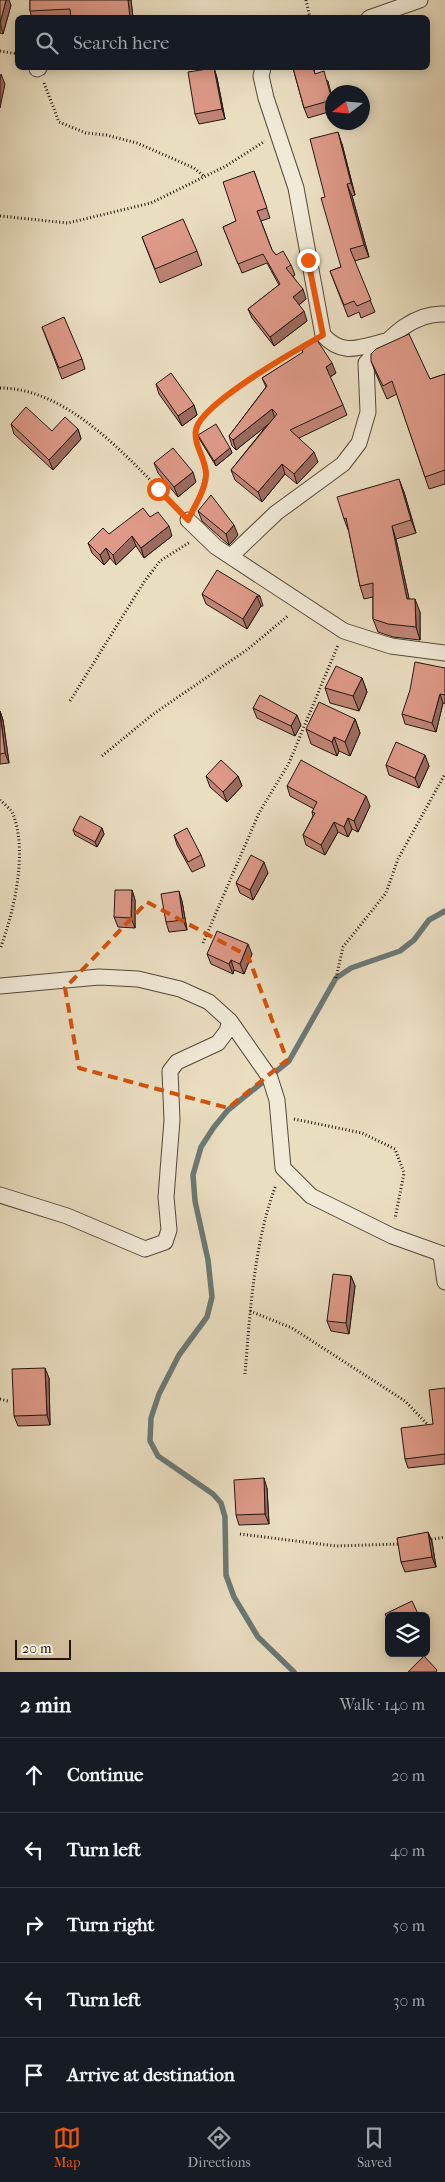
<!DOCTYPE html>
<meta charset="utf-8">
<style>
:root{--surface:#171b24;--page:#20242c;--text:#f1f3f6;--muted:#9ea1a6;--line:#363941;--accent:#ea580c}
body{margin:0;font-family:"IM FELL French Canon",serif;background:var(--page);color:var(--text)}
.controls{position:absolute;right:15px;bottom:15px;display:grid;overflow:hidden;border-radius:8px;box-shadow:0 2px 12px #0003}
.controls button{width:45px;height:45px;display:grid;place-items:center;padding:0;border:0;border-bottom:1px solid var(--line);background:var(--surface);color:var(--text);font:25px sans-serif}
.compass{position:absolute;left:325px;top:85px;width:45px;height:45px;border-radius:50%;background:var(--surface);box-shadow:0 2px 12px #0003;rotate:254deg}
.scale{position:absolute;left:15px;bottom:12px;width:56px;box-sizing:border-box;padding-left:5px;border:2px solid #23160f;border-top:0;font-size:14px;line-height:18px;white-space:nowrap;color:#23160f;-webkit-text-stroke:4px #f1ead7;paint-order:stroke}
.stop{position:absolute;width:15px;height:15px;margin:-11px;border:4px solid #ea580c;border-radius:50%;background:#fff}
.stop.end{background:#ea580c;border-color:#fff;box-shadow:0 1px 5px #0008}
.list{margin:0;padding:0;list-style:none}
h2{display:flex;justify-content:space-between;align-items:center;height:65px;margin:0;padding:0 20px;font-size:21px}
h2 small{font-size:16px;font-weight:400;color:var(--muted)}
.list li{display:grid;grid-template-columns:32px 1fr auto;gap:15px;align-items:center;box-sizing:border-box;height:75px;padding:0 20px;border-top:1px solid var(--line)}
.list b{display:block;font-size:19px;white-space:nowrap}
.list em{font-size:16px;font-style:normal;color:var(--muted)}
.icon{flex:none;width:28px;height:28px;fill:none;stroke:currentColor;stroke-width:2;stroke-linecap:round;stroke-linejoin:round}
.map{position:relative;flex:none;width:445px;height:1672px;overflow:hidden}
.search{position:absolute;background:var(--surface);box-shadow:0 2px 12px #0003;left:15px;right:15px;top:15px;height:55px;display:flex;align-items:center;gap:12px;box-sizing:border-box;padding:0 18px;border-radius:8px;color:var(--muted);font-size:19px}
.sheet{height:440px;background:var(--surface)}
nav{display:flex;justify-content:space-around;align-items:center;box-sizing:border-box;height:70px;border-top:1px solid var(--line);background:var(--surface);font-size:14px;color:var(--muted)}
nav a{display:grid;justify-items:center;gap:2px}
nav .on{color:var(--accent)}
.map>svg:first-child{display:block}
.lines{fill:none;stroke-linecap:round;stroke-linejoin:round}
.stream{stroke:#6a7975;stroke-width:5.5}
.street-casing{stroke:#55483c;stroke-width:17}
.path{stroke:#23160f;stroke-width:3;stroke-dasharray:1 2.5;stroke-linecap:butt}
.street{stroke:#f1ead7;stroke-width:15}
.wall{fill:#bf8475;stroke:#23160f}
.shaded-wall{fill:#9b6b5f;stroke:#23160f}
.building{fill:#de9988;stroke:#23160f}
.route{stroke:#ea580c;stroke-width:6}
.marked{fill:none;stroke:#d4520c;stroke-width:4;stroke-dasharray:10 6;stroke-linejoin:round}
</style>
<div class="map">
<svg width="445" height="1672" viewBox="0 0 445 1672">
<rect width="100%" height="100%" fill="#eadec1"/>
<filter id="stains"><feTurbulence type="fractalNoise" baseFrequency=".004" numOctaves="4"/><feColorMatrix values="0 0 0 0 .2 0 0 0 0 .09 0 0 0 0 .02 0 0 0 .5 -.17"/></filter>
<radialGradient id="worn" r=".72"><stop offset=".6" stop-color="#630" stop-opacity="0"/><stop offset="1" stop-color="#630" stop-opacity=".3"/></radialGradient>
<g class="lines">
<path class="stream" d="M294,1672L258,1637L234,1597L226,1575L225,1517L221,1503L213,1494L158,1456L150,1441L151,1418L159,1394L179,1355L207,1317L212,1297L208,1260L195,1201L193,1175L201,1147L214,1127L228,1110L289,1061L336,978L351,968L400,951L414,940L429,920L445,911"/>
<defs>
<path id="street" d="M369,18L420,0
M263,68L261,76L266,98L296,188L323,335C343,357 360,347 386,341
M37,69L39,68
M188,520L216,547L344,631L391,646L445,653
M231,556L276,513L343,464L359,443L368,412L366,363C388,340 411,312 445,314
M0,986L99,977L138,979L180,989L209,1002L230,1021L270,1078L277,1100L283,1168L311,1196L392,1236L445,1255
M0,1195L67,1216L145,1249L165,1242L169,1230L166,1197L172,1120L170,1071L177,1062L218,1043L227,1031L230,1021
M441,1255L445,1282"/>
</defs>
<use href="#street" class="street-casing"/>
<path class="path" d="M306,0L310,18
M0,51L18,54
M44,83L59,122L86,133L106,135L137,143L194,168L205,177
M0,216L68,223L151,203L226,166L265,141
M0,388C70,388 132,462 177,508
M194,507C203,488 209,473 201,453C199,446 195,438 196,430C199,405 287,356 309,343
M70,701L144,582L160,561L190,542
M102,756L152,715L248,649L289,615
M0,800C4,804 11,809 13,814C28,852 14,912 0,949
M203,943L259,813L289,763L338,645
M336,978L343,947L386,893L398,859L445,774
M294,1119L362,1133L395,1149L404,1173L395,1219
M250,1311L292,1328L405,1401L431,1428
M245,1374C250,1313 254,1242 276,1185
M0,1399L8,1401
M240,1534L336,1546L400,1544
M428,1540L445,1537"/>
<use href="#street" class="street"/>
</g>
<path class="wall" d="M0,0L11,5L3,34L0,33Z
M30,0H131L133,18H32L30,11Z
M214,68L217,78L225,119L199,124L195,114Z
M293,68H314L315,74L328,81L332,97V111L308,118L304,108Z
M342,144L355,195L352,196L369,257L354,261L375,312L361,318L359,312L348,317L330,271L341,267Z
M254,171L270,218L261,221L272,250L276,255L291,265L295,275L293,276L306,299L299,305L307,321L274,346L252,318L248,309L279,285L267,263L242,273L223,227L236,221Z
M142,237L197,251L202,265L160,283Z
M42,327L82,359L85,369L62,379Z
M302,350L336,373L330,377L343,405L347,415L299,438L318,462L297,484L285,474L262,502L235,480L231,470L267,425L236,450L232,446L229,436L266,387L262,378L303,353Z
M371,361L430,379L445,374V484L429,489L397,394L387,399L376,374Z
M156,384L194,405L197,415L182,426L159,394Z
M11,424L52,431L78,429L81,439L53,470L14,434Z
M198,435L230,448L232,453L216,466L200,440Z
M154,463L196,482L178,497L158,473Z
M404,492L416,533L396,539L409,599L420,612V640L393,637L378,632L373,619V597L364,599L360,586L349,532L344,519Z
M198,511L238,535L229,545L202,521Z
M150,517L172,536L144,558L136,546L116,565L110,558L104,565L92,553L88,543Z
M202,594L260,596L263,606H261L247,629L206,604Z
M445,668V704L443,703L436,732L405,724L402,714Z
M362,678L367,692L359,711L330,703L325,688Z
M253,708L301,725L295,736L257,718Z
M0,711L3,720L9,763L0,764Z
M355,719L360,733L350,756L339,751L337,756L311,744L306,729Z
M386,765L429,766L419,788L389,775Z
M206,776H238L242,786L227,802L210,787Z
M287,786L370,806L358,832L352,829L348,837L338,832L325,855L306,845L303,835L313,816L312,812L314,809L290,796Z
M102,828L104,834L97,847L75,835L73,830Z
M174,835L201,855L205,866L192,872L177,845Z
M268,873L253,900L240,893L236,883Z
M132,890L135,900V928L118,927L114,917Z
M182,901L187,930L169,932L166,922Z
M207,954H252L244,974L234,970L233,974L211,964Z
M351,1276L355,1286L349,1334L331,1331L327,1321Z
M49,1378L50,1425L18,1426L14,1416Z
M445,1388V1464L408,1468L405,1459L433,1424Z
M267,1488L269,1524L239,1525L236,1515Z
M428,1532L432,1542L436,1567L405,1572L401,1562Z"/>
<path class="shaded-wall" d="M6,0H9L11,5L3,34L0,23Z
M128,0H131L133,18H130Z
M214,68L217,78L225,119L222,109Z
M1,74L5,84L0,108V80Z
M338,132L342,144L355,195L351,183Z
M347,184L352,196L369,257L364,245Z
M303,289L306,299L296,307L293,297Z
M304,311L307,321L274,346L270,337Z
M332,363L336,373L330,377L326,367Z
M194,405L197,415L182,426L178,416Z
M272,409L275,419L236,450L233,440Z
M78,429L81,439L53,470L49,460Z
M230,448L232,453L216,466L214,461Z
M314,452L318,462L297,484L294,474Z
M282,464L285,474L262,502L258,492Z
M193,472L196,482L178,497L174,487Z
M399,479L404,492L416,533L411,520Z
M234,525L238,535L229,545L226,534Z
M169,526L172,536L144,558L141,548Z
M392,526L396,539L412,612L407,599Z
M132,536L136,546L116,565L113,555Z
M106,548L110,558L104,565L100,555Z
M257,596L261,606L247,629L243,619Z
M415,599L420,612V640L416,627Z
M362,678L367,692L359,711L353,696Z
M440,694L443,703L436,732L432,723Z
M0,711L3,720L9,763L5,753Z
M297,715L301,725L295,736L291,726Z
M355,719L360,733L350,756L345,742Z
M334,737L339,751L337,756L332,742Z
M425,755L429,766L419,788L415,778Z
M238,776L242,786L227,802L223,792Z
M366,796L370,806L358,832L354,821Z
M348,818L352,829L348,837L344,827Z
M334,822L338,832L325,855L321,845Z
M102,828L104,834L97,847L95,842Z
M264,862L268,873L253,900L250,890Z
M132,890L135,900V928L131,918Z
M179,891L182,901L187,930L183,920Z
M248,944L252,954L244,974L240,964Z
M231,960L234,970L233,974L229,964Z
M351,1276L355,1286L349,1334L346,1323Z
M45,1368L49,1378L50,1425L47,1415Z
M264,1478L267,1488L269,1524L265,1514Z
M428,1532L432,1542L436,1567L432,1557Z"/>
<path class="building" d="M0,0H6L0,23Z
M30,0H128L130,18H71L70,9L30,11Z
M214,68L222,109L195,114L188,72Z
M293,68H313L315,74L324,71L332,100L304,108Z
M338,132L351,183L347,184L364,245L350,249L371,300L357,306L354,301L344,305L330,271L341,267L321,198L325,197L310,139Z
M254,171L267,208L257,211L272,250L276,255L283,251L291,265L286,268L303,289L293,297L304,311L270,337L248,309L280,284L263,254L238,264L223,227L236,221L223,182Z
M183,219L197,251L155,269L142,237Z
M64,317L82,359L59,368L42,327Z
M409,334L430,379L445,374V470L425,477L392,381L383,386L371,361V354L376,349Z
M317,340L332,363L326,367L343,405L290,430L314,452L294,474L282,464L258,492L231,470L277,414L272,409L233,440L229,436L267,386L262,378L303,352L302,350Z
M171,373L194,405L178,416L156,384Z
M26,407L52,431L65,417L78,429L49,460L11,424Z
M216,424L230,448L214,461L198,435Z
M173,448L193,472L174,487L154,463Z
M399,479L411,520L392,526L407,599H415L416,627L388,624L373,619V583L360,586L346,518L344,519L337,497Z
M211,495L234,525L226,534L198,511Z
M143,508L150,517L158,512L169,526L141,548L132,536L113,555L106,548L100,555L88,543L103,528L109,534Z
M217,570L260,596H257L243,619L202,594Z
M415,662L445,668V695L440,694L432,723L402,714L410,690Z
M336,666L362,678L353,696L325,688Z
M260,695L297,715L291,726L253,708Z
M319,702L355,719L345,742L334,737L332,742L306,729Z
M0,713L5,753L0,754Z
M396,742L425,755L415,778L386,765Z
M221,760L238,776L223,792L206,776Z
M301,760L366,796L354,821L348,818L344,827L334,822L321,845L303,835L315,813L312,812L317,802L287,786Z
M80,816L102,828L95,842L73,830Z
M187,828L201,855L188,862L174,835Z
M251,855L264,862L250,890L236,883Z
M115,890H132L131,918L114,917Z
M179,891L183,920L166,922L161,894Z
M217,931L248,944L240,964L231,960L229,964L207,954Z
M333,1274L351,1276L346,1323L327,1321Z
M45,1368L47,1415L14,1416L12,1369Z
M445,1388V1454L405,1459L401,1428L433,1424L429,1390Z
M264,1478L265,1514L236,1515L234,1480Z
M428,1532L432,1557L401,1562L397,1538Z
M412,1601L419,1616H389V1622L385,1614Z
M424,1656L437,1670L436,1672H408Z"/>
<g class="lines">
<path class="route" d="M158,489L188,520C194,507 206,489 206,474C206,459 193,444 196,430C200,404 298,349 323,335L308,260"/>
</g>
<path class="marked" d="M147,902L248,956L287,1060L228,1108L79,1068L65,988Z"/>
<rect width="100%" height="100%" filter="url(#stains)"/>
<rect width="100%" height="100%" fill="url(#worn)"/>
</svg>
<div class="controls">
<button><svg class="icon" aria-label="layers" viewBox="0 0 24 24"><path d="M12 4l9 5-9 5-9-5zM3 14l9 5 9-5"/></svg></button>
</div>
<svg class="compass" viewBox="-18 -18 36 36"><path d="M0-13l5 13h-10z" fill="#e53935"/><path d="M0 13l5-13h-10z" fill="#9ea1a6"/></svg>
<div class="scale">20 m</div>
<div class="stop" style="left:158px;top:489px"></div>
<div class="stop end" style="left:308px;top:260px"></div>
<div class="search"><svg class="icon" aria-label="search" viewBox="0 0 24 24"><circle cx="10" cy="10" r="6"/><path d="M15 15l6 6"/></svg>Search here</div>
</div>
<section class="sheet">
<h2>2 min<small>Walk · 140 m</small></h2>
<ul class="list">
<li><svg class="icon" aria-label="ahead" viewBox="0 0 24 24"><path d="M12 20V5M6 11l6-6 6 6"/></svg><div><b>Continue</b></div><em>20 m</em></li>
<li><svg class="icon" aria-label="left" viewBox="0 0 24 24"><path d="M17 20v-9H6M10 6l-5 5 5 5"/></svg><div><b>Turn left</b></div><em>40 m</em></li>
<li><svg class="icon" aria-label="right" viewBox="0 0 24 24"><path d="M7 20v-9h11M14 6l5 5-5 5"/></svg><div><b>Turn right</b></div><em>50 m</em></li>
<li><svg class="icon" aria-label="left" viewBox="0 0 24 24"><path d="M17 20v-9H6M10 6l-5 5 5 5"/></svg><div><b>Turn left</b></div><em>30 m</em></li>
<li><svg class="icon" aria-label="arrive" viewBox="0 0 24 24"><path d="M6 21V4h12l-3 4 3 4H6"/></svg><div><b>Arrive at destination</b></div></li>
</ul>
</section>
<nav>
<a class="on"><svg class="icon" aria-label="map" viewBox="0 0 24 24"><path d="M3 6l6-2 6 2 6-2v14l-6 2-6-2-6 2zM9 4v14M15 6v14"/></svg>Map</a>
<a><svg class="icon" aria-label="directions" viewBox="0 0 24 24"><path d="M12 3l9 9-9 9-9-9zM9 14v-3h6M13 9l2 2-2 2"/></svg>Directions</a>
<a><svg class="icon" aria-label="saved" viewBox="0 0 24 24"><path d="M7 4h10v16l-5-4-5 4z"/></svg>Saved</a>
</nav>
